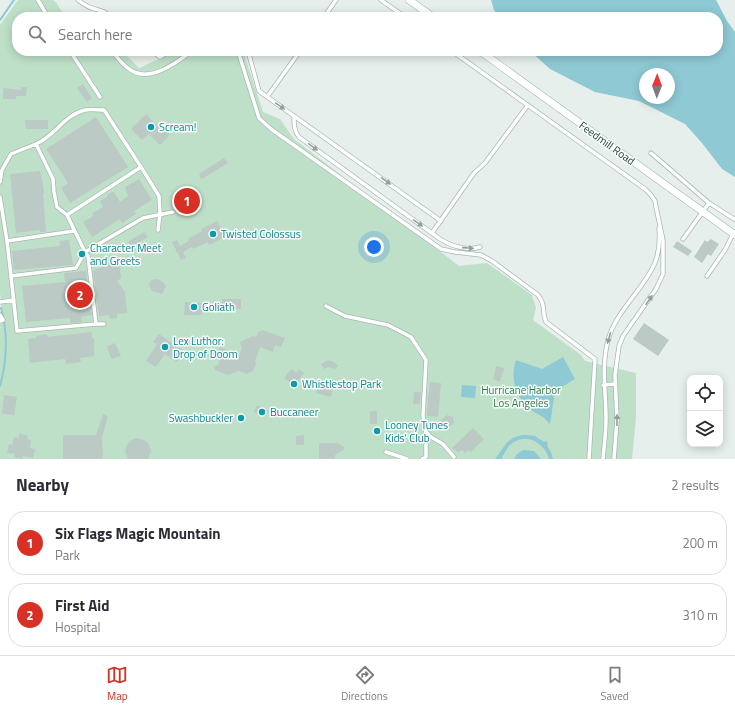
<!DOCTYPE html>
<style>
:root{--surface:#fff;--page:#f7f7f7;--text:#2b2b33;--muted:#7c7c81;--line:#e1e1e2;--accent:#d93025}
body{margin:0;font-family:"Titillium Web",sans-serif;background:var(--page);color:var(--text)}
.controls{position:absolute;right:12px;bottom:12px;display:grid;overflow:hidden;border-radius:8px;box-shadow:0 2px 10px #0003}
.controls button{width:36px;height:36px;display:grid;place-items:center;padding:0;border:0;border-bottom:1px solid var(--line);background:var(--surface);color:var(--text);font:20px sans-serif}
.compass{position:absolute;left:639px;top:68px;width:36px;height:36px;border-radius:50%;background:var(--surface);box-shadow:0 2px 10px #0003;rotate:1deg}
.you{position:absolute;left:374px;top:247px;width:14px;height:14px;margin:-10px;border:3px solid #fff;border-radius:50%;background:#1a73e8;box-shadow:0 0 0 6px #1a73e833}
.badge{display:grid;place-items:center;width:26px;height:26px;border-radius:50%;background:var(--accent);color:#fff;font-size:13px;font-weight:700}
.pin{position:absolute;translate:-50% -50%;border:2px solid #fff;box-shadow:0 1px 4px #0006}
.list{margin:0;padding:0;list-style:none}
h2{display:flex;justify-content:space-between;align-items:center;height:52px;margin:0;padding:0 16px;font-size:17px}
h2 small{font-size:13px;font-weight:400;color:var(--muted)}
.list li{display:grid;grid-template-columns:26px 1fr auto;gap:12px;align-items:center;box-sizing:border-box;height:64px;margin:0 8px 8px;padding:0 8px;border:1px solid var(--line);border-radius:16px}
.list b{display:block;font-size:15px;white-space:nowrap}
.list p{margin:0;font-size:13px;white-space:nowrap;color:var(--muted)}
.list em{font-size:13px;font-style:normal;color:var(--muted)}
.icon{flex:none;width:22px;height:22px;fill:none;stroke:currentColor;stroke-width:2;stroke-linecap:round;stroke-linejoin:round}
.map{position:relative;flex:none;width:735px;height:459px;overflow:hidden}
.search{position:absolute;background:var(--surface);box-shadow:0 2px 10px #0003;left:12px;right:12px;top:12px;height:44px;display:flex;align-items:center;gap:10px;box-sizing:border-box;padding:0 14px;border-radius:16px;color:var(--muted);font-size:15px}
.sheet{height:196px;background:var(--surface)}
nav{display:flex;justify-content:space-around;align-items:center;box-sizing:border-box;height:56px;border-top:1px solid var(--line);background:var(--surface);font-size:11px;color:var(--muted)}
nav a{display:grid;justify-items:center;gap:2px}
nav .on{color:var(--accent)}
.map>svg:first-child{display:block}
.green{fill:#bfe0c8}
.water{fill:#8ec9d4;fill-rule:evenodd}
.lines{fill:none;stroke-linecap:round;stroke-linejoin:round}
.stream{stroke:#8ec9d4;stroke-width:2}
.building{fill:#bbcac4}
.service-casing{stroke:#a8b8b2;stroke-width:5}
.minor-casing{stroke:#a8b8b2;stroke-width:8}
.service{stroke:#fff;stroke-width:3.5}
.minor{stroke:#fff;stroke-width:7}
.oneway{fill:#92a09c}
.culture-dot{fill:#0f9aa8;stroke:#f7fbf9;stroke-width:1.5}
.labels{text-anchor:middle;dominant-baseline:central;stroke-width:3;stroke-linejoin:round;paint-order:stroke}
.culture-label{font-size:11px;fill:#0d838f;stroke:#f7fbf9;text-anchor:start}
.street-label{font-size:11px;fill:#24423a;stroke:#f7fbf9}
.park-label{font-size:11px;fill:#2d7a4b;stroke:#f7fbf9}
</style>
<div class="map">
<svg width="735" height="459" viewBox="0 0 735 459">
<rect width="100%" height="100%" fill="#e6efeb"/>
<path class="green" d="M18,0H53L56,2L65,17H17V51H122L139,68L177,51H243L263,112L280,119L294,139L459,266L487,263L532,295L536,308L533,320L581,355L585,361L636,373V418L632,459H0V321L3,320L0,293V25Z"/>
<path class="water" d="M491,0H716L727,21L735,32V177L722,169L702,143L685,124L639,101L595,92L550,69L530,51H718V17H500L494,10ZM645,74H669V98H645Z
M563,357L575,379L555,391L550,424C547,422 546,419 543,417C539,414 534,413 530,409C515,397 510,377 516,360L542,369Z
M462,385L476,386L475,398L461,397Z
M525,435L535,436L544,442L546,441L548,443L547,445L551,452L553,459H549C545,444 529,433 514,442C508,445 506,451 502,457L503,459H495C505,447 507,436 525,435Z
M523,450L534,451L541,459H514L517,454Z"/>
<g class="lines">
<path class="stream" d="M0,20L14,0
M0,386C7,360 8,333 1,308"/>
</g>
<path class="building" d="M83,84L92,98L87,102L77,88Z
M21,87H27L26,96H16V99H3V88L21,90Z
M146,114L158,127L160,124L170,135L160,145L149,134L142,140L131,129Z
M96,117L128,167L70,203L61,188L68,183L46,149Z
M25,120H48V129H26Z
M224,158L228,163L202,179H201L199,174Z
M40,171L44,190V194H43L46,232H40V230L16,233L10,174Z
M139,179L152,200L134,211L136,214L122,223L120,219L92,237L83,222L93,216L92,213L103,207L100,201L108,196L107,195L112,192H114L120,202L128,196L125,187Z
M217,221L226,237L209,245L208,242L193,249L192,247L183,252L186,258L181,260L177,252H176V250L172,242L177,240L180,246L189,241L188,239L202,231L201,229Z
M144,232L148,237L131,247L128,242Z
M711,239L719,244L711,256L708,254L702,263L694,257L705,240L707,242Z
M69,240L73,265L14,270L12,251L60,246L59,241Z
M677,241L692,251L688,256L673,247Z
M119,262L121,278L117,281L125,292L127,313L117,314V318L110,319L109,315L99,316L93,271L110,263Z
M86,271L92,315L81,317L82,322L70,323V318L26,322L22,286L65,282L64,273Z
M157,279L162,281L166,286L162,294L152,291L149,285L151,280Z
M222,299H241V309H222Z
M185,302L202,303V315H184Z
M644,323L669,340L658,356L633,339Z
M263,330L285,338L281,347L275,345L273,352L260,347L255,361L256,364L253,371L247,374L239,371L228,375L215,370L214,367L218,365L219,361L217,356L220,347L239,355L242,348L240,342L253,336L256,337L258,332Z
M92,332V338H94V356L80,358L81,362L66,364L65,359L30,363L28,339L36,338V336L47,334V337Z
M159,334L184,351L177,362L165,354L156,367L146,361L157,344L153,342Z
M115,343L121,356L111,359L107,346Z
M328,360L334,362L338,366L335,369L328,367L324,369L321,364Z
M496,366L504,368L500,382L493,379Z
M291,369L297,373L299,369L304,373L295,386L284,378Z
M430,382L441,383L438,417L427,416L428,393H429Z
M318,383L333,387L331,397L316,393Z
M414,392H421L420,404H413Z
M4,395L17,397L14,415L2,414Z
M257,405L271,412L261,416L254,412Z
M370,411H377V424H370Z
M103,414L108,416L102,438L103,459H63V435H96Z
M447,415L453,417L454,423L446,429L440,421Z
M473,428L484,439L471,452L469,450L465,453L462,450L458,452L452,448Z
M19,433L28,436L27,439L31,440L30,448L35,449L33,458L23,456L22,459L14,457L15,454L7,453L9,444L12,445L14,437L19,438Z
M304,435V445H296V436Z
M136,438L144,440L149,444L151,451L148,459H128L127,457L125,451L127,445L130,441Z
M319,443H337L344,447V450L335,455V459H319Z"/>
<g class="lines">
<defs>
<path id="service" d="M38,0L48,17
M78,0C82,3 87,7 92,8C100,11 105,10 109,17
M381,0L405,17
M324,17L336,0
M70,51L100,97
M112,51C117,57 123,65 129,69C149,84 176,63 192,51
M152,51L160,57L171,51
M238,51L259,118L271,129L441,249L455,252L481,255L492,261L538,295C547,307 541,311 546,322L595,359L589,459
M248,51L259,91L441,221
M452,51L645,189L651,195L655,201L656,207L663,240V274L656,289L623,336L619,346L615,375L617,420L614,459
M267,97L300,51
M294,117C294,124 294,131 299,137L440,239C451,246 467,251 480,247
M651,153L709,203L683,239
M0,182L2,170L11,154L36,144
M0,197L7,241L74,231
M709,203L734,219
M67,215L57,207L54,192L53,179L36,144C55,136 64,115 85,110C90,109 98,110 104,110L141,167
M158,230L160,214L159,196L141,167L67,215L85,252L143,218L173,212
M432,233L474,173L485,163L528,105
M7,241L11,276L76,268L85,252L88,256L96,324L17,331L11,276
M707,276L725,250L733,234
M0,302L14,300
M326,306L345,316L388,325L411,337L426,360L423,416L426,432V457L422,459
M0,315L3,320L0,321
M96,324H104
M603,385L615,384
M426,432L431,437L443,444L454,457
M386,452L407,459
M603,459C604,446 606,433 606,419C606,392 601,368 608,340C616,311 642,291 654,265C659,254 660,239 659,228"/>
<path id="minor" d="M409,0L433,17
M480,51L735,235"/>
</defs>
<use href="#service" class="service-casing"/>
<use href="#minor" class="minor-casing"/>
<use href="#service" class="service"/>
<use href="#minor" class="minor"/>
</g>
<defs><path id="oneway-solid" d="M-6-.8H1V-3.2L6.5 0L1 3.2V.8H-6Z"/></defs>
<g class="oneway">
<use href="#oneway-solid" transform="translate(280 106) rotate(35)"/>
<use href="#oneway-solid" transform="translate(313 147) rotate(36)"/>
<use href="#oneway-solid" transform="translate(386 181) rotate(35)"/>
<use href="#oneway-solid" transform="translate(418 223) rotate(35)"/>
<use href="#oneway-solid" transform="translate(468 248) rotate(4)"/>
<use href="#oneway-solid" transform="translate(649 300) rotate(-55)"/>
<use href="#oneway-solid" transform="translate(609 338) rotate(106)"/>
<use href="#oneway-solid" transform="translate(617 420) rotate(-89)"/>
</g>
<g class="culture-dot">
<circle cx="151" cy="127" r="4"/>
<circle cx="213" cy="234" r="4"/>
<circle cx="82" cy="254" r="4"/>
<circle cx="194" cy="307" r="4"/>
<circle cx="165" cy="347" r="4"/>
<circle cx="294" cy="384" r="4"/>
<circle cx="262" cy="412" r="4"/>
<circle cx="241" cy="418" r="4"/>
<circle cx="377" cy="431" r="4"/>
</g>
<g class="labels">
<g class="culture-label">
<text x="159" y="127">Scream!</text>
<text x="221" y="234">Twisted Colossus</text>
<text x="90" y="248">Character Meet<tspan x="90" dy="13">and Greets</tspan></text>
<text x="202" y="307">Goliath</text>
<text x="173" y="341">Lex Luthor:<tspan x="173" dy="13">Drop of Doom</tspan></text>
<text x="302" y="384">Whistlestop Park</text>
<text x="270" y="412">Buccaneer</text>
<text x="233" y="418" text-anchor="end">Swashbuckler</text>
<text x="385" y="425">Looney Tunes<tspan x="385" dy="13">Kids' Club</tspan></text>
</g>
<g class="street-label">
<text transform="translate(607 143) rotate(36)">Feedmill Road</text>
</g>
<g class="park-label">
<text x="521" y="390">Hurricane Harbor<tspan x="521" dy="13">Los Angeles</tspan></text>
</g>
</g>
</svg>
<div class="controls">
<button><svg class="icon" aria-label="locate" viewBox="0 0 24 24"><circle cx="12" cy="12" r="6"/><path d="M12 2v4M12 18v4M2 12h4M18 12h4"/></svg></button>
<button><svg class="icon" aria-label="layers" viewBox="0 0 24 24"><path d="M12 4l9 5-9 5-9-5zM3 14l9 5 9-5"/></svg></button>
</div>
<svg class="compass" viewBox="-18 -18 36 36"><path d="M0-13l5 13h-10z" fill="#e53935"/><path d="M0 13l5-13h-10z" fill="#7c7c81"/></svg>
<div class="you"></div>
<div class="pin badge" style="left:187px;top:201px">1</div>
<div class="pin badge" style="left:80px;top:295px">2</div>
<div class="search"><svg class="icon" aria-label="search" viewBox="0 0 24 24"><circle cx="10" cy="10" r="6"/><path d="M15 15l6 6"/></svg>Search here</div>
</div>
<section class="sheet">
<h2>Nearby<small>2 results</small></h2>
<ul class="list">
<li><span class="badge">1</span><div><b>Six Flags Magic Mountain</b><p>Park</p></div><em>200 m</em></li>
<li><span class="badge">2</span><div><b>First Aid</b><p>Hospital</p></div><em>310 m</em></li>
</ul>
</section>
<nav>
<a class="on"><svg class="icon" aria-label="map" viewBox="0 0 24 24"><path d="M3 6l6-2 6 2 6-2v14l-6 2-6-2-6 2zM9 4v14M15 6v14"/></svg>Map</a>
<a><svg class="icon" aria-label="directions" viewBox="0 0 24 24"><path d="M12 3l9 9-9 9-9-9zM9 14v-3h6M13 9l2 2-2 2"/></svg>Directions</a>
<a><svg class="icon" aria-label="saved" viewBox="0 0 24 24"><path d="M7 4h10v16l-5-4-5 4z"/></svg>Saved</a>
</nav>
